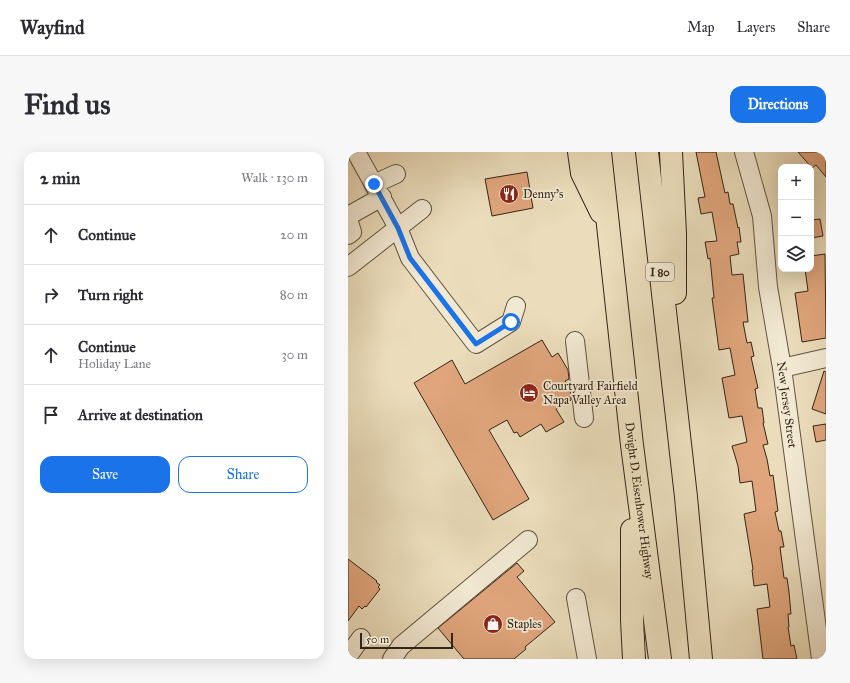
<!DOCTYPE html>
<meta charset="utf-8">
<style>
:root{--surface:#fff;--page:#f7f7f7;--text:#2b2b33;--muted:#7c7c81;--line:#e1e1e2;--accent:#1a73e8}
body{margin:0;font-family:"IM FELL Great Primer",serif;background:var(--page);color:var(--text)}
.controls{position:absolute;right:12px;top:12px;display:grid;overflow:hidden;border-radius:8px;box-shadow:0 4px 16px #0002}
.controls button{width:36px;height:36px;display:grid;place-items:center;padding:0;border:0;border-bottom:1px solid var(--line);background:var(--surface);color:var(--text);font:20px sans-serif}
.scale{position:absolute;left:12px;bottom:10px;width:93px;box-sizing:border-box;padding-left:4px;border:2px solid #332517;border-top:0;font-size:11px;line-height:14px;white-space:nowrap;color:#332517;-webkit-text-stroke:3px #f2e9d3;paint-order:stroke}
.stop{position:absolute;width:12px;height:12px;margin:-9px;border:3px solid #1a73e8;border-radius:50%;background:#fff}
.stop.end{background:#1a73e8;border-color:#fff;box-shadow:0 1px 4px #0008}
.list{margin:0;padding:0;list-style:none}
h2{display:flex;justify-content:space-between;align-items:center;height:52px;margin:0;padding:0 16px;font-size:17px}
h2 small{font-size:13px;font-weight:400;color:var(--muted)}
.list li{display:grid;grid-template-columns:26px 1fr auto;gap:12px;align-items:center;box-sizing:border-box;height:60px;padding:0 16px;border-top:1px solid var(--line)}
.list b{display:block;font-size:15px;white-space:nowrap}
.list p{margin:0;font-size:13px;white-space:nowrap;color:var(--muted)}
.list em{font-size:13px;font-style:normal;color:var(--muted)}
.actions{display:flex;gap:8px;padding:12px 16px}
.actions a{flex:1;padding:9px 0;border:1px solid var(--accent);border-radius:12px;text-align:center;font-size:14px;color:var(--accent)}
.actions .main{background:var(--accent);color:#fff}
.icon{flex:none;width:22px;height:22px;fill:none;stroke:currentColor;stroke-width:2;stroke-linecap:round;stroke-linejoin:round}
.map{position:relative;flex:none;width:478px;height:507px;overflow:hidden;border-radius:12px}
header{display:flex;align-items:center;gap:24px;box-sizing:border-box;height:56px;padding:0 20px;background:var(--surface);border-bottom:1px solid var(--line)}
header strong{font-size:19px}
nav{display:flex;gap:22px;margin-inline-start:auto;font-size:14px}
.intro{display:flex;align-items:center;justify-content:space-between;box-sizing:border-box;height:96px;padding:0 24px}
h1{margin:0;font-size:28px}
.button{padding:10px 18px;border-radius:12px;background:var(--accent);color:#fff;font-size:14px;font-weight:700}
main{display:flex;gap:24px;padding:0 24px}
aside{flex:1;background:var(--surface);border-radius:12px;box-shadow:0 4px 16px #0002}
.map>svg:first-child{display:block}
.building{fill:#e0a57c;stroke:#332517}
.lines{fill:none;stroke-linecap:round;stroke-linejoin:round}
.minor-casing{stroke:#615340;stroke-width:20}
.highway-casing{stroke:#332517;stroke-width:24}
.minor{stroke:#f2e9d3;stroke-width:18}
.highway{stroke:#ebddbc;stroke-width:22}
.route{stroke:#1a73e8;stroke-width:5}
.labels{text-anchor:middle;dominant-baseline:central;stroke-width:3.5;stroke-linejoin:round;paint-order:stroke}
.shield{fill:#f2e9d3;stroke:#6c604f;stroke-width:1}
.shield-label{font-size:11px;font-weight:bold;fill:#332517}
.poi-label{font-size:12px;fill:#332517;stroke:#f2e9d3;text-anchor:start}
.street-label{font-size:12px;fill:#332517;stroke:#f2e9d3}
</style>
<header>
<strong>Wayfind</strong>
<nav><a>Map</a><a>Layers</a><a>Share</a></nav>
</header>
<div class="intro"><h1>Find us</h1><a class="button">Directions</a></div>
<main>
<aside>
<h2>2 min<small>Walk · 130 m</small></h2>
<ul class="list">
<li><svg class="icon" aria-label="ahead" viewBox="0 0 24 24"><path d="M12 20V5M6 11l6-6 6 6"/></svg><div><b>Continue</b></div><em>20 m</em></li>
<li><svg class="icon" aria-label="right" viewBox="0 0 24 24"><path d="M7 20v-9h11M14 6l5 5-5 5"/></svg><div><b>Turn right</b></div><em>80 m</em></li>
<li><svg class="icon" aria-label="ahead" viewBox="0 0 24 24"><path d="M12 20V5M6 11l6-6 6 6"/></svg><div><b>Continue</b><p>Holiday Lane</p></div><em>30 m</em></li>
<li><svg class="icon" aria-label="arrive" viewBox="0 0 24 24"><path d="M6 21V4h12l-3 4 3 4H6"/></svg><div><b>Arrive at destination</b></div></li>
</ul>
<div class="actions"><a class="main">Save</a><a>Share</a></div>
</aside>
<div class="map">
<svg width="478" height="507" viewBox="0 0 478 507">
<rect width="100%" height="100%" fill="#ebddbc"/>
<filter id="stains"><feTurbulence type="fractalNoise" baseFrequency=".005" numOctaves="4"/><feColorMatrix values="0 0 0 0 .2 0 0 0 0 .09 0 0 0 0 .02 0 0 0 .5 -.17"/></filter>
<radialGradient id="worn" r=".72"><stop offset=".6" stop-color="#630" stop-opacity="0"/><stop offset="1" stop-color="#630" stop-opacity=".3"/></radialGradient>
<path class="building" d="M348,0H368L377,41L380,40L382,52H385L390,76L391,75L393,90H389L391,102L382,104L384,123L395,122L400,170H395L399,191L403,190L406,204L403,205L410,236L407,237L410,256H414L416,271H415L420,292L415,293L419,307L422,324L425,323L430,359L427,360L431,379H433L436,395H432L436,426H439L441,440L443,462H440L441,475H440L443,494L446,493L449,507H415L409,457L422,455L419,432L406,434L404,418L405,417L396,362L408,359L404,329L392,331L390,314L384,294L399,290L394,264L381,266L374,226L387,223L382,196L371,198L364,146H366L362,106L360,107L357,90L369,89L364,60L353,62L350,46L357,45Z
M450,0H478V25L468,13L464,16Z
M179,20L185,56L144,64L137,27Z
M472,67L475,84L463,86V68Z
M477,102L478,186L454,190L447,141L460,139L457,117H463V104Z
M194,188L204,205L210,201L220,218L221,227L217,229L222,236L223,248L208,257L216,270L198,280L193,272L172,285L169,280L166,281L159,268L141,278L181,347L145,368L66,231L104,208L117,232Z
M476,219L478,220V262L464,257Z
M478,272V288L468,290L465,274Z
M0,407L29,429L28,430L32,433L30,435L32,437L18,455L17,454L14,457L11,454L0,469Z
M169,411L176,419L169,425L207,470L177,495L178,497L166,507H116L90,476Z"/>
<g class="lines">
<defs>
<g id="minor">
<path d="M8,0L50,76L62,106L128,192L163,170L168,154"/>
<path id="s1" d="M396,0L414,64L420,135L434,216L473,507"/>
<path d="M26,32L48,22"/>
<path d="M0,64L34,45"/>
<path d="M0,67L4,80L0,83"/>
<path d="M0,115L74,57"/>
<path d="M227,189L236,266"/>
<path d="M434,216L478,206"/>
<path d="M228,446L239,507"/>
<path d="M0,504L13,486"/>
<path d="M44,507L53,494L180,388"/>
</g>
<g id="highway">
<path d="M231,0L234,21L253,60"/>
<path id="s2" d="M252,0L284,293L312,507"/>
<path d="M299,0L338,345L353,507"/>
<path d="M323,0L327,81V141"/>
<path d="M284,378V468L286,507"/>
</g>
</defs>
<use href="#minor" class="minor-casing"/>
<use href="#highway" class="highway-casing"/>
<use href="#minor" class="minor"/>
<use href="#highway" class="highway"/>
</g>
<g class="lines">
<path class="route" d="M26,32L50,76L62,106L128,192L163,170"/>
</g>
<defs>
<symbol id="restaurant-disc" viewBox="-11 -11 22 22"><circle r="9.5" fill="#8f2418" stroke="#f2e9d3"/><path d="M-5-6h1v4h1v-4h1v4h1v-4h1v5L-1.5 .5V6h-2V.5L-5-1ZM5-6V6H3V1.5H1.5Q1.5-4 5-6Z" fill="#fff"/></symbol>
<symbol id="hotel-disc" viewBox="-11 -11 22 22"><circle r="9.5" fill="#8f2418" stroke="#f2e9d3"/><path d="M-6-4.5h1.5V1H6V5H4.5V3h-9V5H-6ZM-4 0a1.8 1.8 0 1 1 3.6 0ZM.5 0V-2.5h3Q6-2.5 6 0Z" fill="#fff"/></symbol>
<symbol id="shop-disc" viewBox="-11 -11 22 22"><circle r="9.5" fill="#8f2418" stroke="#f2e9d3"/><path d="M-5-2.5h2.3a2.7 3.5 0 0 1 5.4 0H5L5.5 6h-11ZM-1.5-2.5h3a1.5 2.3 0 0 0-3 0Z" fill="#fff"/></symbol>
</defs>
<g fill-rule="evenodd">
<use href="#restaurant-disc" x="150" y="31" width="22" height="22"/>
<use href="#hotel-disc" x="170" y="230" width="22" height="22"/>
<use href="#shop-disc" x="134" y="461" width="22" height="22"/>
</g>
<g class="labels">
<rect class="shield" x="298" y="111" width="28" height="18" rx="3"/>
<g class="shield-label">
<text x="312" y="120">I 80</text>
</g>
<g class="poi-label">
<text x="175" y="42">Denny's</text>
<text x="195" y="234">Courtyard Fairfield<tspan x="195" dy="14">Napa Valley Area</tspan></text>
<text x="159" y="472">Staples</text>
</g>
<g class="street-label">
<text stroke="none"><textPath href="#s1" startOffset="257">New Jersey Street</textPath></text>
<text stroke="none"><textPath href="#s2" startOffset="351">Dwight D. Eisenhower Highway</textPath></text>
</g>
</g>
<rect width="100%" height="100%" filter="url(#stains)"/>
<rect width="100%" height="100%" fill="url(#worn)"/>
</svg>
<div class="controls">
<button>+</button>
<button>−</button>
<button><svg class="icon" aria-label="layers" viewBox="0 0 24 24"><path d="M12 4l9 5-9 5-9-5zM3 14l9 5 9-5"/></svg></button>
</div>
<div class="scale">50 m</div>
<div class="stop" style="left:163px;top:170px"></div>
<div class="stop end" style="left:26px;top:32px"></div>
</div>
</main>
